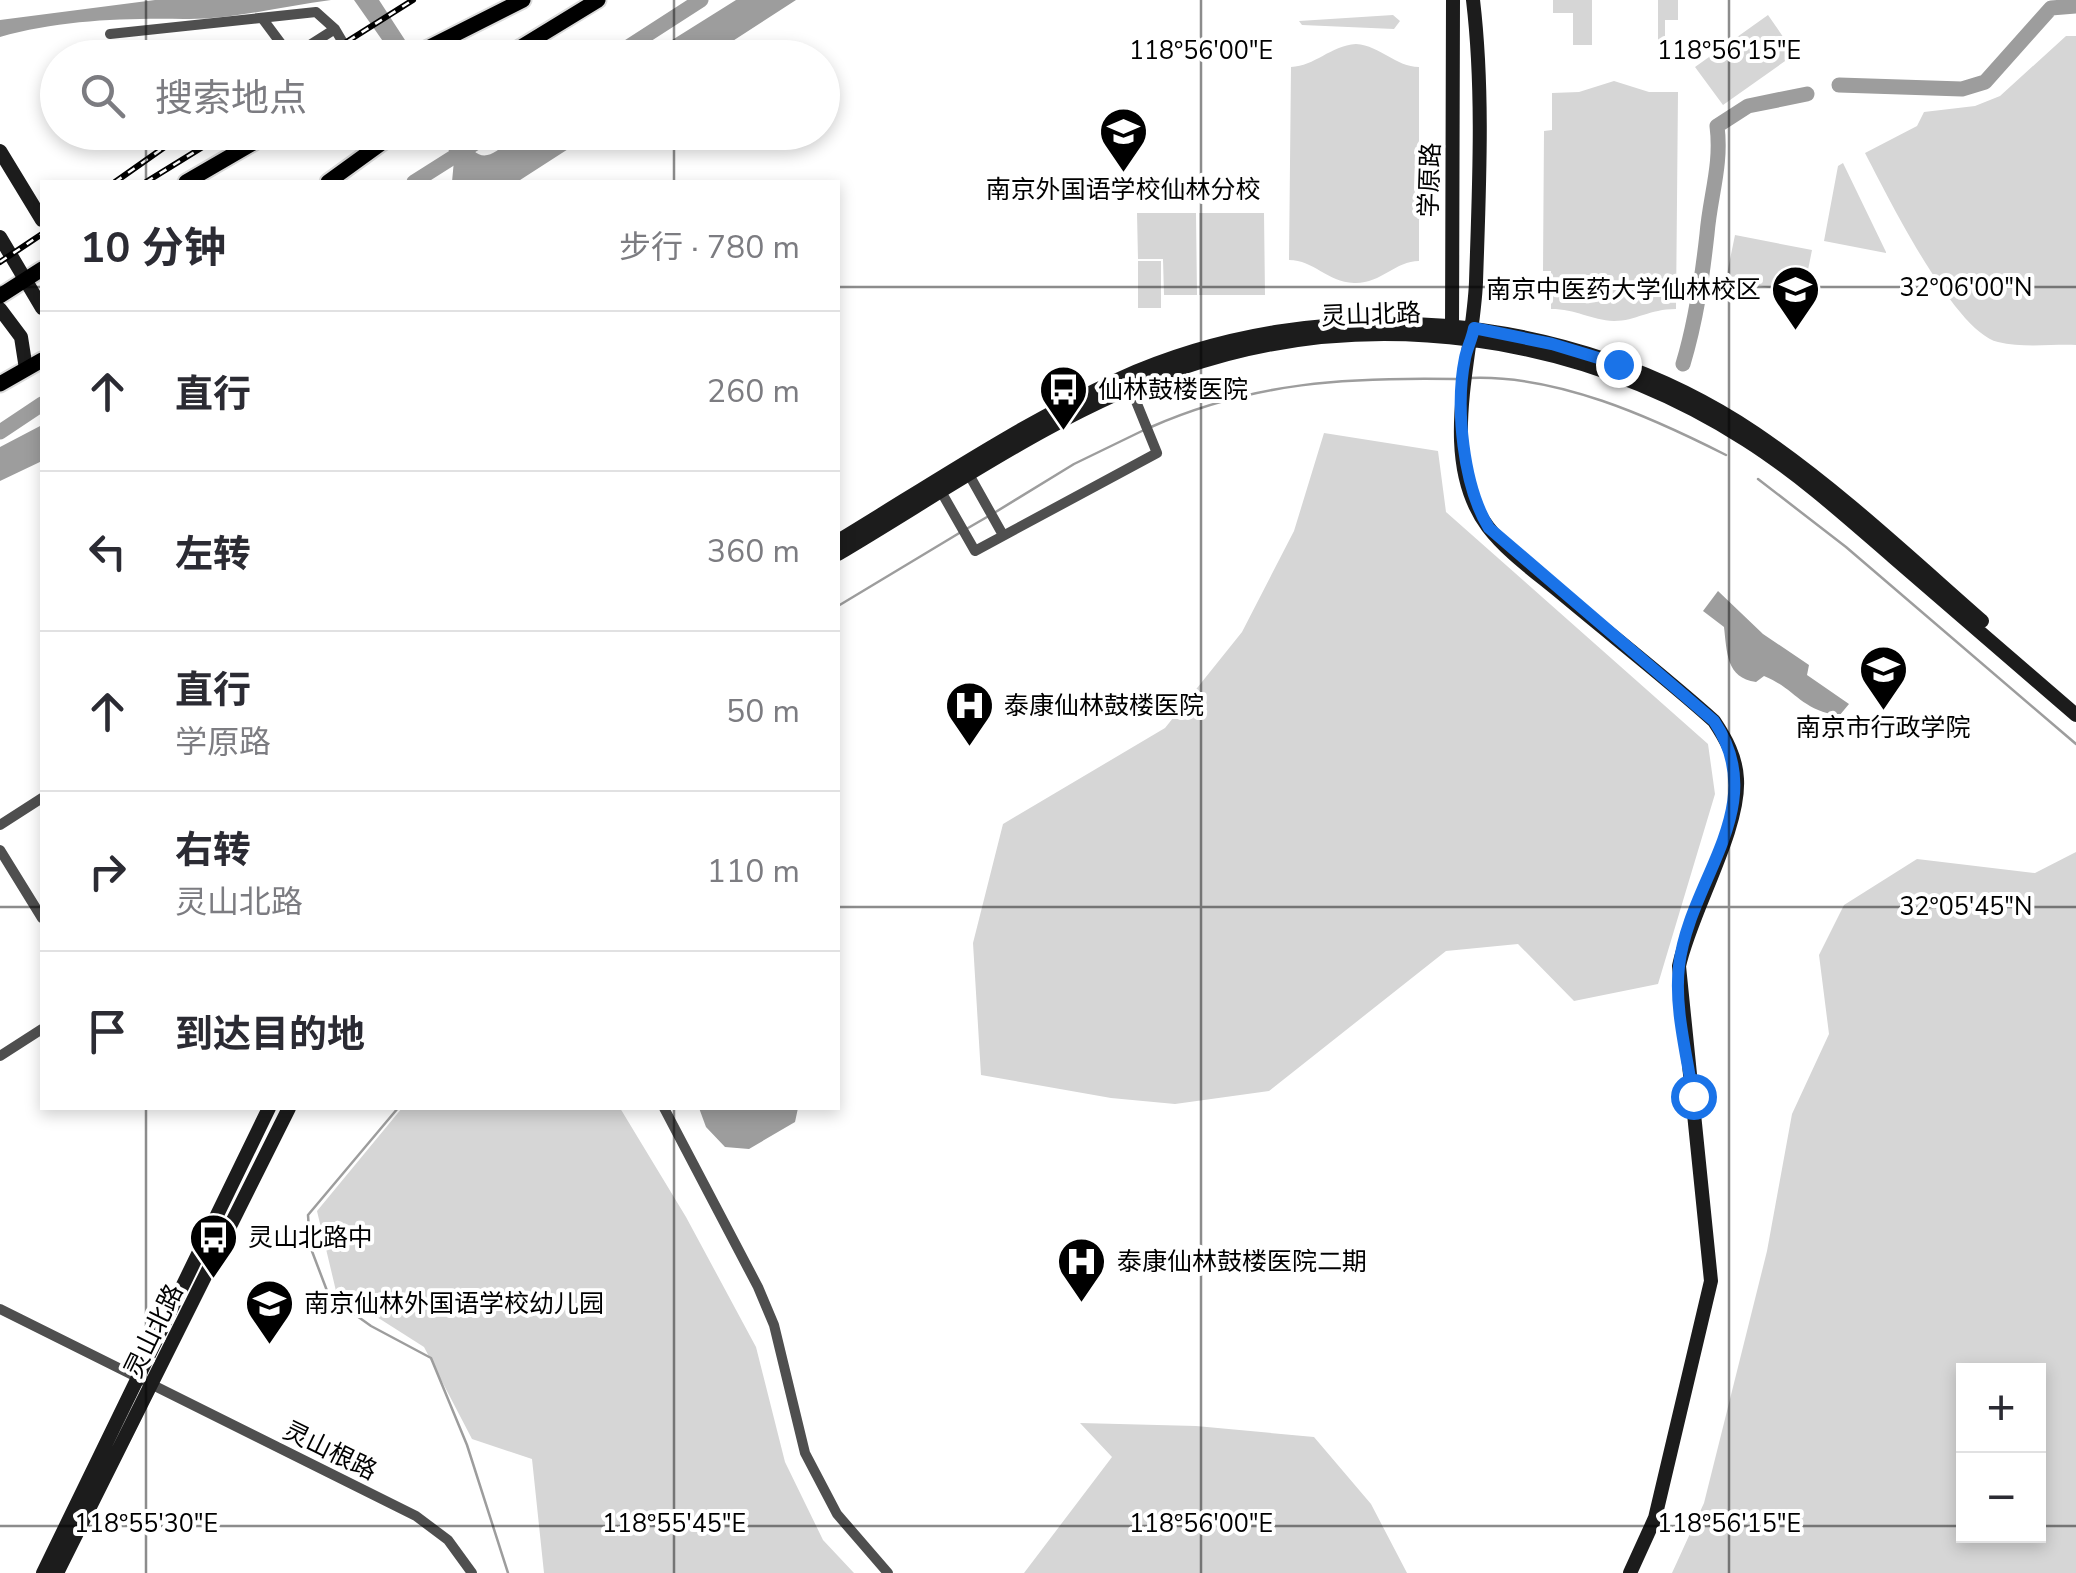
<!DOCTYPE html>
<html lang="zh">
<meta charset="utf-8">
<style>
:root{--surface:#fff;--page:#f7f7f7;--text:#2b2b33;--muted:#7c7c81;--line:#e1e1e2}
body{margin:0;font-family:"Nunito Sans","Noto Sans SC",sans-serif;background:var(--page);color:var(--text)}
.controls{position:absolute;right:30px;bottom:30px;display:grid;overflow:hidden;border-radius:0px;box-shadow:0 5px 15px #0003}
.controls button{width:90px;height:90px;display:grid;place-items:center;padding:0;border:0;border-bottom:2px solid var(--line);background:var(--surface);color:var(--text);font:50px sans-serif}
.stop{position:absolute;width:30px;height:30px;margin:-22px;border:8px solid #1a73e8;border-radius:50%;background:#fff}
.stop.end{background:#1a73e8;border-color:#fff;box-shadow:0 2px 10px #0008}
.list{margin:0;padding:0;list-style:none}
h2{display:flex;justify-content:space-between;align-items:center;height:130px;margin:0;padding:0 40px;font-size:42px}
h2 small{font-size:32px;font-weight:400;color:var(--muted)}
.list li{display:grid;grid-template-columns:65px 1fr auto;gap:30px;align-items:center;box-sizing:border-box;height:160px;padding:0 40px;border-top:2px solid var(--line)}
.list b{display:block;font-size:38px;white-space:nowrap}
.list p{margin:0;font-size:32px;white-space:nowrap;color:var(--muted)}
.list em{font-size:32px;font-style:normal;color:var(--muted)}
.icon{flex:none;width:55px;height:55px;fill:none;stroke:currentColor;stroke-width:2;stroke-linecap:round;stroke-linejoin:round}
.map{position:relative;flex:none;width:2076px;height:1573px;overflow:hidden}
.search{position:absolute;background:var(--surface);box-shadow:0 5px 15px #0003;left:40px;top:40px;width:800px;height:110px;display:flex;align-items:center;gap:25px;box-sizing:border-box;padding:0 35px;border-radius:55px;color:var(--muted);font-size:38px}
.panel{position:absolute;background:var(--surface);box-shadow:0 5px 15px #0003;left:40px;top:180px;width:800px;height:930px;border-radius:0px}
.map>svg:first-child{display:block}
.green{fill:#d6d6d6;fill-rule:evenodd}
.water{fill:#9d9d9d}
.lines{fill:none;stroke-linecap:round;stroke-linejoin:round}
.stream{stroke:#9d9d9d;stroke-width:2.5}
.river{stroke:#9d9d9d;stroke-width:15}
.primary-casing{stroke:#dbdbdb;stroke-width:19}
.street{stroke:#4f4f4f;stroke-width:10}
.secondary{stroke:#1c1c1c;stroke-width:14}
.primary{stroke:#000;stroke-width:15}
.rail-casing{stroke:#000;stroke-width:6}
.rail{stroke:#fff;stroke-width:2.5;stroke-dasharray:8;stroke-linecap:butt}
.route{stroke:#1a73e8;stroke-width:12}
.ticks{fill:none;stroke:#000;stroke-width:2.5;stroke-opacity:0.45}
.labels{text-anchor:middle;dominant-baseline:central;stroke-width:8;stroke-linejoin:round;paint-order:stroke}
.street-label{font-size:25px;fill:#000;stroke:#fff}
.poi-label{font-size:25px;fill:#000;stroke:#fff;text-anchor:start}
.ticks-label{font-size:25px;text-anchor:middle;fill:#000;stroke:#fff;stroke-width:8;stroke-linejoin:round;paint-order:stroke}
</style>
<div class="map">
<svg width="2076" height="1573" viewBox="0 0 2076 1573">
<rect width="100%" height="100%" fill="#fff"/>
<path class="green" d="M1553,0H1592V45H1573V13H1553Z
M1658,0H1678V20H1665V46H1658Z
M1393,15L1400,21L1394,29L1302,25L1299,21Z
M1768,15L1795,54L1723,105L1695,67Z
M2066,36H2076V345C2052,344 2022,348 1998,342C1954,332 1886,193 1865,153L1917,126L1924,112L1975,106L2000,96Z
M1356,44C1381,46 1396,67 1419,67V261C1395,261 1381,284 1354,283C1327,282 1314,260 1289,260L1291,67C1315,66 1330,46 1356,44Z
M1614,81L1649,92H1678L1676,309C1649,309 1636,321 1614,321C1591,320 1576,309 1551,309V271H1543L1544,131L1552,130V93L1579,92Z
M1843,163L1886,252V253L1824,241L1838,166Z
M1137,213H1196L1197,295H1164L1163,259H1138Z
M1199,213H1264L1265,295H1199Z
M1735,235L1812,250L1803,295L1726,279Z
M1138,261H1161V308H1138Z
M1324,433L1438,451L1446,512L1708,744L1715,794L1658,984L1574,1001L1518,944L1446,951L1269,1091L1175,1104L1111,1098L981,1075L973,943L1003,824L1165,728L1242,632L1294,531Z
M2076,852V1573H1672L1704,1503L1767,1251L1792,1114L1829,1034L1819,955L1844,905L1917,859L2035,873ZM1964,1370H2038V1536H1964Z
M402,1108H620L686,1217L756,1347L785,1462L823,1540L854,1573H544L532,1459L472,1439L424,1347L336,1291L317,1211Z
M1080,1423L1196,1426L1314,1437L1371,1504L1407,1573H1024L1112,1457Z"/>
<path class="water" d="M155,0H331C283,6 232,20 184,19C124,18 59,20 0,37V20Z
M354,0H379L416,57H394Z
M736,0H796L708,57H645Z
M439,133H461C486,180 498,140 530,132C548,128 574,132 593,133L517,182H452L454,160Z
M42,425V461L0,481V447Z
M1718,591L1763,634L1809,665L1807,675L1849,704L1839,716C1799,709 1796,689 1764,676L1756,682C1726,678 1727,652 1724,627L1703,611Z
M699,1108H798L795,1122L749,1149L725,1147L706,1127Z"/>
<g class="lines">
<path class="stream" d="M1469,378C1556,374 1651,417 1726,455
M1151,427C1253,382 1348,377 1456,379
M1758,479L1846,547L2076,744
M994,513L1074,464L1144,430
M968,528L987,517
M838,606L961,532
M398,1108L308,1215L310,1246L329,1296L371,1326L431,1358L467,1445L508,1573"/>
<path class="river" d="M611,58L701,0
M1839,85L1962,89L1985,82L2051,8L2076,6
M414,182L493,132
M1683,364C1696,321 1702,279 1707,234C1710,196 1722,165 1717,126L1748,106L1807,94
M0,432L42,404"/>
<defs>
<path id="primary" d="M408,58L523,0
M503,58L598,0
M186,182L272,132
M328,182L397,132
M0,296L42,269
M0,384L42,360"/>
</defs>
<use href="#primary" class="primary-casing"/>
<path class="street" d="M262,18L291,57L335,29
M110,34L316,12L335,29L352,58
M967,471L1003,535
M939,488L975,551L1157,453L1131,389
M0,825L42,798
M0,850L42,918
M0,1056L42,1029
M664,1108L758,1287L774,1325L805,1453L837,1514L888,1573
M0,1309L416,1516L448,1540L472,1573"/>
<path class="secondary" d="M1473,0C1484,92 1479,189 1476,282C1473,358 1437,459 1488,527C1508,553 1537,573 1562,594C1612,636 1665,677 1714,721C1726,739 1736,757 1737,779C1740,830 1691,911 1679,966L1711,1281L1655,1518L1630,1573
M0,151L42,220
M0,237L42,308
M0,309L21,337L26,369
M1452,334L1453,0
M838,541C929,486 1021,424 1119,379C1320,288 1572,310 1755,433C1836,488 1908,556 1982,621
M838,554C948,489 1059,410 1182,368C1369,303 1580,334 1746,440C1798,473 1847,517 1893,557C1954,610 2015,663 2076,715
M43,1573L269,1108
M57,1573L289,1108"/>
<use href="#primary" class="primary"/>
<defs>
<path id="rail" d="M321,58L413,0
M115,182L186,132
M146,182L227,132
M0,262L42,234"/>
</defs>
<use href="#rail" class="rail-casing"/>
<use href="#rail" class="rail"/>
</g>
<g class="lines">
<path class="route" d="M1618,364L1552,344L1474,328C1472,339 1467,348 1465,358C1455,407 1463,486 1489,528L1714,721C1772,807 1689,879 1679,966C1674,1008 1687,1055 1693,1096"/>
</g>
<path class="ticks" d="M146,0V58M674,0V58M1201,0V1573M1729,0V1573M146,132V182M674,132V182M0,287H42M838,287H2076M0,907H42M838,907H2076M146,1108V1573M674,1108V1573M0,1526H1964M2038,1526H2076"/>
<defs>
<symbol id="school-pin" viewBox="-11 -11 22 30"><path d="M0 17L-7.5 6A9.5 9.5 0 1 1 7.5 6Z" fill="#000" stroke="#fff"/><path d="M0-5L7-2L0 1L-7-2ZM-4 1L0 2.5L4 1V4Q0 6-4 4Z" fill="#fff"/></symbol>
<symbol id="university-pin" viewBox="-11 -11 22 30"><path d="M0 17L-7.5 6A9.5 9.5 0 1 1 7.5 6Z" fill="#000" stroke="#fff"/><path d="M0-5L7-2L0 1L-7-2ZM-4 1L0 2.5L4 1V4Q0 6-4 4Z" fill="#fff"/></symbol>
<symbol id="bus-pin" viewBox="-11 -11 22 30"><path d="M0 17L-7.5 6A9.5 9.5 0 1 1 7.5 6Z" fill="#000" stroke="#fff"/><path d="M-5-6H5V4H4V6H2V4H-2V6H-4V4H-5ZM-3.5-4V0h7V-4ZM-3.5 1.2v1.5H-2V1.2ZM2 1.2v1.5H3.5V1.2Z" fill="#fff"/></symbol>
<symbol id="hospital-pin" viewBox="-11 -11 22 30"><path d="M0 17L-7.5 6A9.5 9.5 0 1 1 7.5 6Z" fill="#000" stroke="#fff"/><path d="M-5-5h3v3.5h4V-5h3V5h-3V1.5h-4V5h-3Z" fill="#fff"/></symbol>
</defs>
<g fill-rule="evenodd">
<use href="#school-pin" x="1096" y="104" width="55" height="75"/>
<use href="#university-pin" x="1768" y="262" width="55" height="75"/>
<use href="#bus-pin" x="1036" y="362" width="55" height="75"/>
<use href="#school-pin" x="1856" y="642" width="55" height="75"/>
<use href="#hospital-pin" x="942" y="678" width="55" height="75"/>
<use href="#bus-pin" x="186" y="1210" width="55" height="75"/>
<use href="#hospital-pin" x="1054" y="1234" width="55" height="75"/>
<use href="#school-pin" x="242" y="1276" width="55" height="75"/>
</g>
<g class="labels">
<g class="street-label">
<text transform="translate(1430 180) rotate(-88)">学原路</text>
<text transform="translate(1371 315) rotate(-2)">灵山北路</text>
<text transform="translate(154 1331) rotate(-64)">灵山北路</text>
<text transform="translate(330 1451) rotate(26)">灵山根路</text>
</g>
<g class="poi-label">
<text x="1123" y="190" text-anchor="middle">南京外国语学校仙林分校</text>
<text x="1761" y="290" text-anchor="end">南京中医药大学仙林校区</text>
<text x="1098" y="390">仙林鼓楼医院</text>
<text x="1004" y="706">泰康仙林鼓楼医院</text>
<text x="1883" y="728" text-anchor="middle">南京市行政学院</text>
<text x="248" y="1238">灵山北路中</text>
<text x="1117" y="1262">泰康仙林鼓楼医院二期</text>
<text x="304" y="1304">南京仙林外国语学校幼儿园</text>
</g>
</g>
<g class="ticks-label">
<text x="1201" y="59">118°56'00"E</text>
<text x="1729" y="59">118°56'15"E</text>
<text x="1966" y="296">32°06'00"N</text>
<text x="1966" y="915">32°05'45"N</text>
<text x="146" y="1532">118°55'30"E</text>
<text x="674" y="1532">118°55'45"E</text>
<text x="1201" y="1532">118°56'00"E</text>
<text x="1729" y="1532">118°56'15"E</text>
</g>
</svg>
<div class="controls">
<button>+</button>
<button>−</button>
</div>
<div class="stop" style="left:1693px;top:1096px"></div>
<div class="stop end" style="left:1618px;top:364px"></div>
<div class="search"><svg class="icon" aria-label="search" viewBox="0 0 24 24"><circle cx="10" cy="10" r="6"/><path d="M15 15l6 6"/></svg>搜索地点</div>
<section class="panel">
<h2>10 分钟<small>步行 · 780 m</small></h2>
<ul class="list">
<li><svg class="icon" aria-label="ahead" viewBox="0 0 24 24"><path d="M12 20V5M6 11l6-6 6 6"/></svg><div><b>直行</b></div><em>260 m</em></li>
<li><svg class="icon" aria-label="left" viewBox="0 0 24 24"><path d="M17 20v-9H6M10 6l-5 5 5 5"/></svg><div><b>左转</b></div><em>360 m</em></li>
<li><svg class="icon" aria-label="ahead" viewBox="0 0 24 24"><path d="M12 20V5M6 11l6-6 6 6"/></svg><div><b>直行</b><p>学原路</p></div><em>50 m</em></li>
<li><svg class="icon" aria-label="right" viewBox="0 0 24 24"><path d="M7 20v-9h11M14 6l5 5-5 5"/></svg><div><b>右转</b><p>灵山北路</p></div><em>110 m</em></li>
<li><svg class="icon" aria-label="arrive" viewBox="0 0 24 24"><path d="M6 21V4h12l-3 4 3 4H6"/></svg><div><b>到达目的地</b></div></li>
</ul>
</section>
</div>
